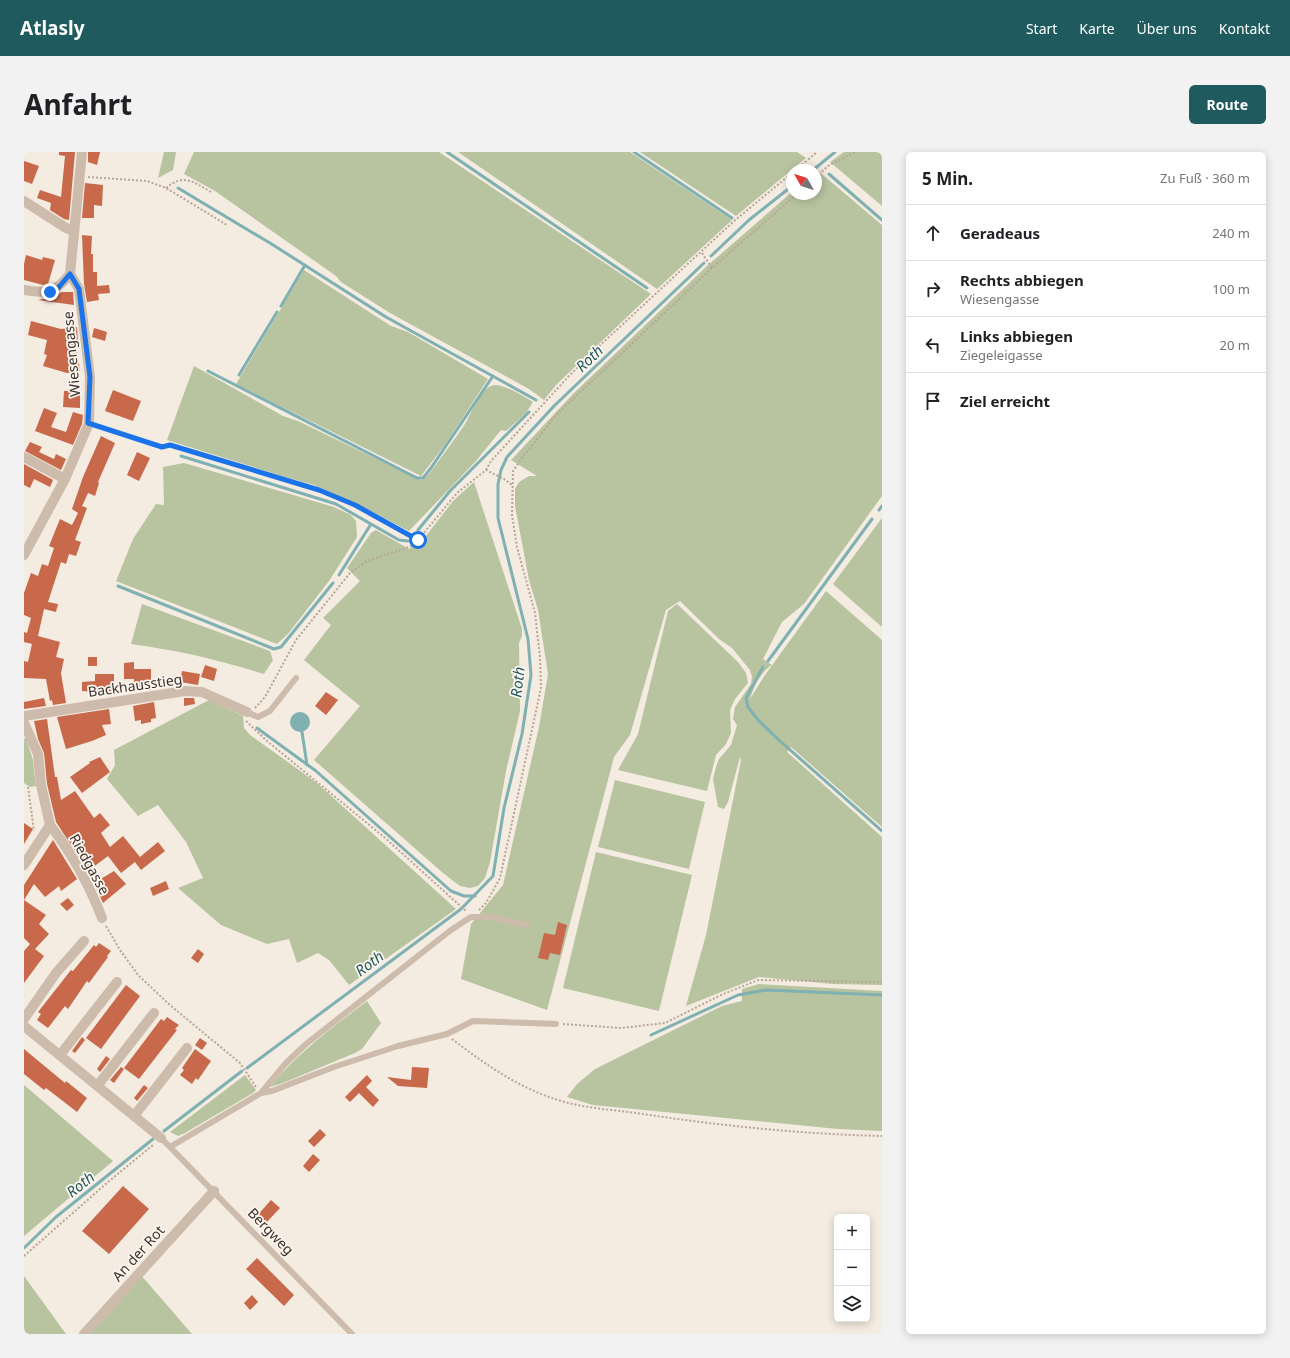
<!DOCTYPE html>
<html lang="de">
<meta charset="utf-8">
<style>
:root{--surface:#fff;--page:#f2f2f2;--text:#202124;--muted:#757577;--line:#e0e0e0;--accent:#1f5a5e}
body{margin:0;font-family:"Noto Sans",sans-serif;background:var(--page);color:var(--text)}
.controls{position:absolute;right:12px;bottom:12px;display:grid;overflow:hidden;border-radius:6px;box-shadow:0 2px 10px #0003}
.controls button{width:36px;height:36px;display:grid;place-items:center;padding:0;border:0;border-bottom:1px solid var(--line);background:var(--surface);color:var(--text);font:20px sans-serif}
.compass{position:absolute;left:762px;top:12px;width:36px;height:36px;border-radius:50%;background:var(--surface);box-shadow:0 2px 10px #0003;rotate:309deg}
.stop{position:absolute;width:12px;height:12px;margin:-9px;border:3px solid #1a73e8;border-radius:50%;background:#fff}
.stop.end{background:#1a73e8;border-color:#fff;box-shadow:0 1px 4px #0008}
.list{margin:0;padding:0;list-style:none}
h2{display:flex;justify-content:space-between;align-items:center;height:52px;margin:0;padding:0 16px;font-size:17px}
h2 small{font-size:13px;font-weight:400;color:var(--muted)}
.list li{display:grid;grid-template-columns:26px 1fr auto;gap:12px;align-items:center;box-sizing:border-box;height:56px;padding:0 16px;border-top:1px solid var(--line)}
.list b{display:block;font-size:15px;white-space:nowrap}
.list p{margin:0;font-size:13px;white-space:nowrap;color:var(--muted)}
.list em{font-size:13px;font-style:normal;color:var(--muted)}
.icon{flex:none;width:22px;height:22px;fill:none;stroke:currentColor;stroke-width:2;stroke-linecap:round;stroke-linejoin:round}
.map{position:relative;flex:none;width:858px;height:1182px;overflow:hidden;border-radius:6px}
header{display:flex;align-items:center;gap:24px;box-sizing:border-box;height:56px;padding:0 20px;background:var(--accent);color:#fff}
header strong{font-size:19px}
nav{display:flex;gap:22px;margin-inline-start:auto;font-size:14px}
.intro{display:flex;align-items:center;justify-content:space-between;box-sizing:border-box;height:96px;padding:0 24px}
h1{margin:0;font-size:28px}
.button{padding:10px 18px;border-radius:6px;background:var(--accent);color:#fff;font-size:14px;font-weight:700}
main{display:flex;gap:24px;padding:0 24px}
aside{flex:1;background:var(--surface);border-radius:6px;box-shadow:0 2px 10px #0003}
.map>svg:first-child{display:block}
.green{fill:#b8c4a0}
.water{fill:#7fb0b2}
.lines{fill:none;stroke-linecap:round;stroke-linejoin:round}
.stream{stroke:#7fb0b2;stroke-width:3}
.building{fill:#c8694b}
.path{stroke:#b9a596;stroke-width:2;stroke-dasharray:2 2;stroke-linecap:butt}
.service{stroke:#cdbbac;stroke-width:6}
.minor{stroke:#cdbbac;stroke-width:10}
.route{stroke:#1a73e8;stroke-width:5}
.labels{text-anchor:middle;dominant-baseline:central;stroke-width:3.5;stroke-linejoin:round;paint-order:stroke}
.street-label{font-size:14px;fill:#3b302b;stroke:#fbf5ee}
.water-label{font-size:15px;font-style:italic;fill:#1f5a5e;stroke:#fbf5ee}
</style>
<header>
<strong>Atlasly</strong>
<nav><a>Start</a><a>Karte</a><a>Über uns</a><a>Kontakt</a></nav>
</header>
<div class="intro"><h1>Anfahrt</h1><a class="button">Route</a></div>
<main>
<div class="map">
<svg width="858" height="1182" viewBox="0 0 858 1182">
<rect width="100%" height="100%" fill="#f4ebe1"/>
<path class="green" d="M140,0H152L149,18L134,26Z
M170,0H415L627,142L532,233L520,248L505,237L366,161L317,130L312,124L191,39L160,22Z
M434,0H606L708,68L633,137Z
M616,0H773L782,6L712,64Z
M820,0H858V54L806,10Z
M793,18L858,73V344L780,452L758,470L739,507L748,513C736,521 730,534 726,547L741,523L802,439L858,488V675L767,595L763,600L858,685V833L809,832L735,825L662,854L682,783L717,608L716,605L704,650L700,657L694,655L689,627L692,615L695,607L707,593L713,573L709,567L711,555L727,532L728,525L726,518L708,496L695,487L656,449L642,458L606,583L590,605L523,858L437,827L447,772L479,733L515,575L524,522L514,458L505,428L491,354V337L495,330L505,324H513L487,308L550,241L683,114L768,40V42H792Z
M280,118L367,174L384,180L464,227L420,294L397,324L212,232Z
M170,214L259,264L274,269L394,327L398,328L405,322C417,305 430,289 441,272C447,262 457,235 470,233C480,232 501,245 509,250L502,261L482,279L477,278L452,309L385,379L337,354L290,333L258,324L143,288Z
M160,311L310,355L327,363L332,369L333,385L305,429L264,482L253,492L92,429L109,387L132,352L140,353L139,315Z
M450,330L498,477V484L495,491L496,559L482,619L466,710L461,726L454,734L446,736L436,734L419,721L290,608L336,554L280,508L307,473L299,466L336,429L323,416L347,381L352,378L385,397L401,385L430,348Z
M858,366V475L809,432Z
M118,452L246,499L249,508L240,522C196,508 152,498 107,492Z
M653,452L714,510L722,521L724,531L711,547L706,558L707,581L702,592L692,603L683,639L594,618L614,582L644,459Z
M185,548L219,564L220,576L226,583L293,631L432,757L325,833L305,808L294,801L273,811L265,787L243,792L197,773L154,736L179,726L162,690L134,653L114,664L83,627L91,613L90,598Z
M2,586L9,608L12,634L6,635L0,631V587Z
M591,628L681,650L665,717L574,695Z
M572,700L668,723L635,859L539,836Z
M735,832L858,839V979L814,977L569,953L543,945L553,932L571,917L698,854L718,849V837Z
M343,849L357,871L338,897L331,901L259,931L246,935C273,901 309,875 343,849Z
M221,923L232,938L229,941L161,981L154,984L146,980Z
M0,933L89,1009L0,1084Z
M116,1122L168,1182H64Z
M0,1124L42,1182H0Z"/>
<path class="water" d="M266 570a10 10 0 1 1 20 0a10 10 0 1 1-20 0Z"/>
<g class="lines">
<path class="stream" d="M423,0L623,136
M610,0L708,66
M789,18L811,0
M805,22L858,68
M154,36L246,91L362,165L512,248
M687,104L725,68L768,34
M257,154L281,113
M184,219L393,326H399L407,316L469,224
M215,223L253,160
M157,304L312,352L375,388L384,389
M855,358L858,354
M394,378L426,339L505,260
M315,423L347,372
M94,434L250,497L257,495L309,431
M744,509L848,367
M739,515L722,546L724,555L734,568L756,589L858,679
M233,576L292,619L427,739L440,744H451
M278,580L283,613
M627,883L714,843L742,838L858,843
M223,916L437,757L469,724L480,656L498,582L507,523L504,487L474,366V332L477,318L483,305L530,254L680,111
M140,979L218,919
M0,1096L32,1065L129,987"/>
</g>
<path class="building" d="M35,0H51L45,68L40,67L26,58L27,51L13,46L16,38L37,45L41,4L35,3Z
M64,0H76L73,13L64,10Z
M0,9L15,14L8,32L0,29Z
M61,31L79,33L78,54L70,53V66H58Z
M58,83L68,84L67,102H69V120H73V134L85,133L86,141L74,142L75,148L63,150L60,132Z
M2,103L18,108L19,105L31,108L24,132L19,133L0,128V112Z
M38,140H49L50,153L14,148L28,145Z
M7,169L37,177L53,175L54,191H52L56,219L43,221L19,214L23,203L20,202L23,188L4,183Z
M70,176L83,180L81,189L68,185Z
M89,238L117,249L109,269L81,259Z
M40,239H56V256L39,255Z
M20,256L33,261L27,275L42,280L49,260L59,263L58,272L49,293L11,279Z
M77,284L91,291L74,330L75,331L71,344L64,341L60,350L58,354L63,356L51,388L57,390L52,404L45,402L42,412L37,410L24,450L34,452L32,460L20,457L14,484L36,490L32,505L40,507L37,521L42,551L29,553L28,548L26,549L22,527L0,526V509L4,510L8,492L0,490V480L3,481L7,466L0,463V441L7,421L14,424L18,412L24,414L30,396L25,394L36,367L48,373L54,361L48,357L59,325Z
M6,290L18,295L15,300L30,307L32,302L42,307L37,318L1,299Z
M113,300L126,306L115,329L103,323Z
M0,312L29,328L26,335L10,327L6,336L0,333Z
M64,505H73V514H64Z
M110,510V517H127V538H110V527H100V511Z
M181,513L193,517L190,529L177,525Z
M158,519L176,522L174,533L156,530Z
M71,522H90V541L58,539V530L71,529Z
M302,540L314,548L302,563L291,554Z
M20,546L22,554L0,557V550Z
M160,546H170L171,552L160,554Z
M130,550L132,566L127,567V570L117,572V568L111,569L109,554Z
M85,557L87,572L78,573L82,583L68,589L42,597L33,565Z
M23,567L31,625H33L37,648L51,639L70,666L76,661L86,673L77,681L86,695L99,684L116,705L134,690L141,699L117,718L111,710L97,721L84,704L64,719L32,670L23,632L20,601L14,587L10,569Z
M76,605L86,620L58,641L46,625L66,611L65,610Z
M0,671L9,677L0,692Z
M29,688L53,727L37,739L35,734L21,745L10,732L0,748L22,763L15,772L25,782L11,797L20,804L0,831V799L6,792L0,786V733Z
M90,719L102,732L79,751L70,731Z
M142,729L145,737L129,744L126,736Z
M44,746L50,753L43,759L36,752Z
M534,770L543,773L536,803L526,801L524,808L514,806L520,781L531,783Z
M75,791L87,799L83,804L84,805L65,831L63,829L44,857L41,854L24,876L13,868L17,862L14,860L47,818L49,819L70,793L72,795Z
M174,797L180,802L174,811L167,806Z
M102,833L116,844L77,897L62,886Z
M143,865L155,873L151,877L153,878L115,927L100,916L137,867L140,869Z
M58,885L61,888L51,901L48,899Z
M176,886L183,891L178,898L171,893Z
M0,897L41,931L42,929L63,946L53,960L22,936L20,938L0,922Z
M171,897L187,909L174,928L172,926L168,932L156,923L160,918L158,916Z
M82,904L86,907L76,920L73,917Z
M97,915L100,917L90,931L86,928Z
M388,915L405,916L403,936L374,934L363,925L387,928Z
M343,923L348,929L342,935L355,948L349,955L335,941L326,950L321,945Z
M120,933L124,936L113,949L110,946Z
M296,977L302,983L290,995L284,989Z
M289,1002L296,1008L285,1020L279,1014Z
M99,1034L125,1057L85,1102L58,1079Z
M247,1048L256,1056L241,1072L232,1065Z
M233,1106L270,1143L260,1154L222,1117Z
M228,1143L234,1150L226,1158L220,1151Z"/>
<g class="lines">
<path class="path" d="M772,18L793,0
M64,25L123,29L142,36L203,73
M792,25L804,14L831,0
M142,36C160,21 169,30 187,40
M678,101L688,116
M74,274L138,295L147,293L295,338L331,353L394,388L433,341L462,318L480,327L488,333
M462,318L467,309L544,225L571,198L709,70L768,21
M231,556L241,545L272,488L326,421L343,409L380,397L389,393L394,388
M222,569L243,589L360,685L442,759
M4,635L10,679
M455,758L462,751L476,726L517,536L516,505L511,461L493,395L488,363L489,319L498,306L532,263L688,116L773,42
M82,774L96,798L114,823L147,854L216,911L232,935
M539,872L597,876L641,871L697,843L734,828L858,830
M428,887C462,913 499,939 541,950C566,957 594,958 619,962C698,974 778,982 858,984
M0,1104L84,1030L129,993"/>
<path class="service" d="M223,560L234,565L246,559L272,526
M237,941L248,939L310,915L374,894L423,882L449,869L532,872
M137,986L146,995L237,941L262,911L282,892L427,778L447,765H467L503,773
M146,995L328,1182"/>
<path class="minor" d="M0,49L42,76L50,79
M0,138C23,142 31,141 46,122
M0,305L41,327
M0,403L41,327L65,271L66,225L55,137L46,122L58,0
M0,564L161,539L178,540L223,560
M0,571L14,602L17,633L26,673L0,713
M26,673C49,703 65,732 78,766
M0,867L32,821L60,789
M0,874L137,986
M36,903L93,830
M74,933L130,861
M110,964L163,896
M60,1182L190,1039"/>
</g>
<g class="lines">
<path class="route" d="M26,140L35,135L46,122L55,137L66,225L64,271L138,295L146,293L295,338L331,353L394,388"/>
</g>
<g class="labels">
<g class="street-label">
<text transform="translate(47 202) rotate(-95)">Wiesengasse</text>
<text transform="translate(111 533) rotate(-8)">Backhausstieg</text>
<text transform="translate(66 712) rotate(61)">Riedgasse</text>
<text transform="translate(247 1079) rotate(46)">Bergweg</text>
<text transform="translate(114 1101) rotate(-48)">An der Rot</text>
</g>
<g class="water-label">
<text transform="translate(565 206) rotate(-44)">Roth</text>
<text transform="translate(493 530) rotate(-84)">Roth</text>
<text transform="translate(345 811) rotate(-37)">Roth</text>
<text transform="translate(56 1032) rotate(-39)">Roth</text>
</g>
</g>
</svg>
<div class="controls">
<button>+</button>
<button>−</button>
<button><svg class="icon" aria-label="layers" viewBox="0 0 24 24"><path d="M12 4l9 5-9 5-9-5zM3 14l9 5 9-5"/></svg></button>
</div>
<svg class="compass" viewBox="-18 -18 36 36"><path d="M0-13l5 13h-10z" fill="#e53935"/><path d="M0 13l5-13h-10z" fill="#757577"/></svg>
<div class="stop" style="left:394px;top:388px"></div>
<div class="stop end" style="left:26px;top:140px"></div>
</div>
<aside>
<h2>5 Min.<small>Zu Fuß · 360 m</small></h2>
<ul class="list">
<li><svg class="icon" aria-label="ahead" viewBox="0 0 24 24"><path d="M12 20V5M6 11l6-6 6 6"/></svg><div><b>Geradeaus</b></div><em>240 m</em></li>
<li><svg class="icon" aria-label="right" viewBox="0 0 24 24"><path d="M7 20v-9h11M14 6l5 5-5 5"/></svg><div><b>Rechts abbiegen</b><p>Wiesengasse</p></div><em>100 m</em></li>
<li><svg class="icon" aria-label="left" viewBox="0 0 24 24"><path d="M17 20v-9H6M10 6l-5 5 5 5"/></svg><div><b>Links abbiegen</b><p>Ziegeleigasse</p></div><em>20 m</em></li>
<li><svg class="icon" aria-label="arrive" viewBox="0 0 24 24"><path d="M6 21V4h12l-3 4 3 4H6"/></svg><div><b>Ziel erreicht</b></div></li>
</ul>
</aside>
</main>
